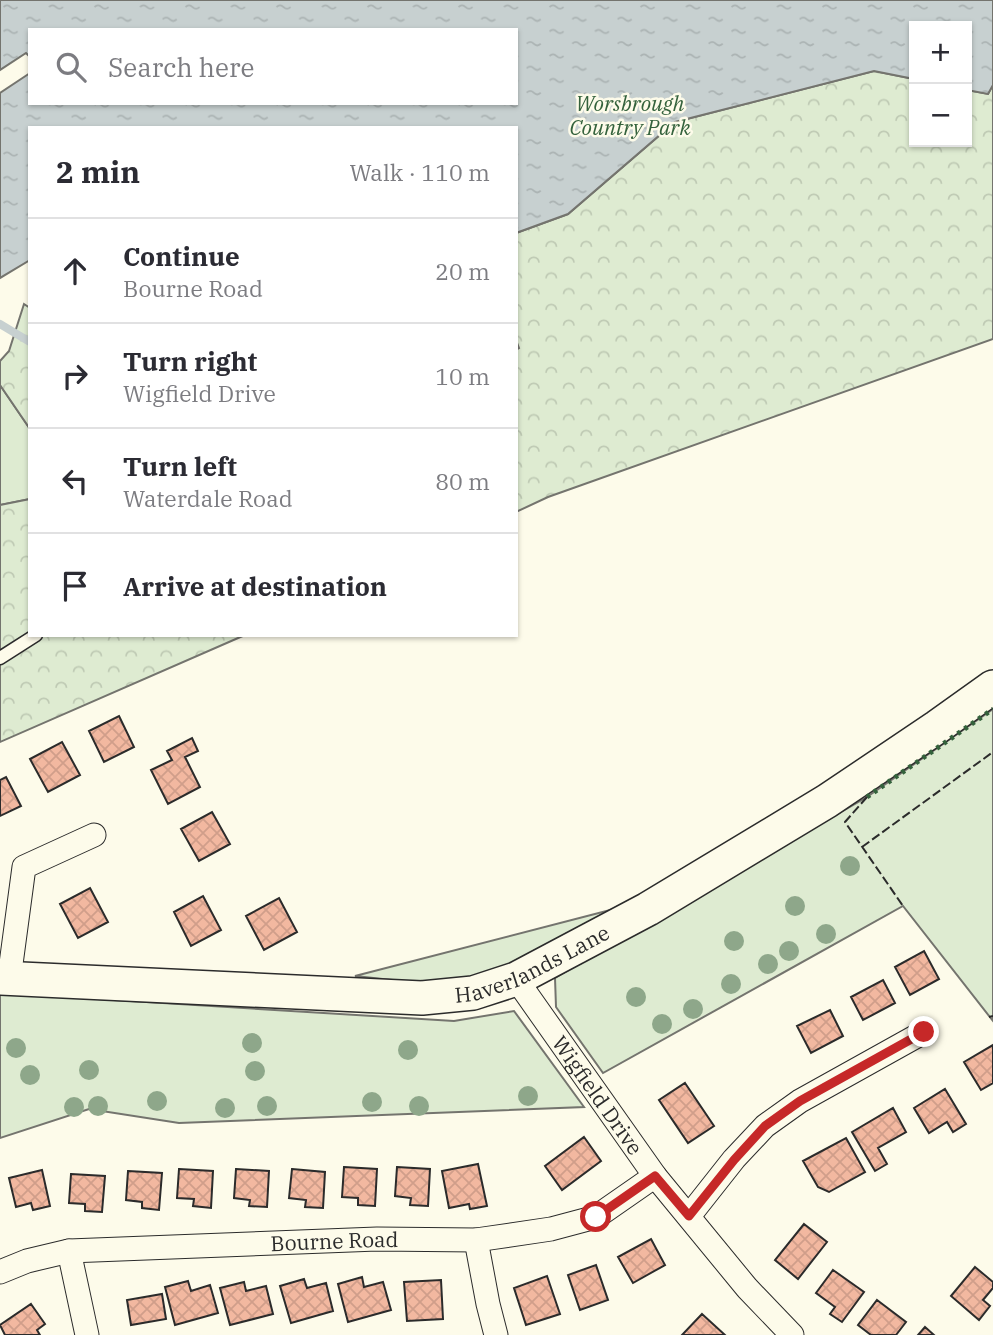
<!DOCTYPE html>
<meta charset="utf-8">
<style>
:root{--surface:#fff;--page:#f2f2f3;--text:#2b2b33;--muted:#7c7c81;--line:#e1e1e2}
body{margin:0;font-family:"IBM Plex Serif",serif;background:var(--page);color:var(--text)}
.controls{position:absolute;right:21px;top:21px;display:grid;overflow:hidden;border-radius:0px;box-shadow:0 2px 5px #0004}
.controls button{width:63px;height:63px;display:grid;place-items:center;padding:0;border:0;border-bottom:2px solid var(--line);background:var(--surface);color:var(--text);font:35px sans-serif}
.stop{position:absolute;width:21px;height:21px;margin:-16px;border:5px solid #c62828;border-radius:50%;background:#fff}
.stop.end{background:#c62828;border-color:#fff;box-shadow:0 2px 7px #0008}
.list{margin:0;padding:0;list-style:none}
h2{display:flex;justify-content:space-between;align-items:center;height:91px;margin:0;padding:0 28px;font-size:30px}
h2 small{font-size:23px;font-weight:400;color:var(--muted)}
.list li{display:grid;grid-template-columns:46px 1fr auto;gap:21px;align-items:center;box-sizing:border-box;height:105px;padding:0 28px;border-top:2px solid var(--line)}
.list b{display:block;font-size:26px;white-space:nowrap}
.list p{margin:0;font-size:23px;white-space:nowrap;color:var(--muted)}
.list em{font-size:23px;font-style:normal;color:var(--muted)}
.icon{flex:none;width:38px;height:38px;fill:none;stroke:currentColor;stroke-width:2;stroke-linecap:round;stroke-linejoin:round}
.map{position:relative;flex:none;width:993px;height:1335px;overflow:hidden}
.search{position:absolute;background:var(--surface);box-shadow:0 2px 5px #0004;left:28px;top:28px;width:490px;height:77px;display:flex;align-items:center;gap:18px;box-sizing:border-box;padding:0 24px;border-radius:0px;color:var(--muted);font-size:26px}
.panel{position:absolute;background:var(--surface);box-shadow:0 2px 5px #0004;left:28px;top:126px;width:490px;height:511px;border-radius:0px}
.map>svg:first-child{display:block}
.green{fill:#deebd1;stroke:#74746e;stroke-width:2}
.forest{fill:url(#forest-crowns);stroke:#74746e;stroke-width:2}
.water{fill:url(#water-ripples);stroke:#74746e;stroke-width:2}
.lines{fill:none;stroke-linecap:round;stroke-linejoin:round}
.stream{stroke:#c7d0d0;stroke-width:8}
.building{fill:url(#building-cross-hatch);stroke:#2b2b2b;stroke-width:2}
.lane-casing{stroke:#2b2b2b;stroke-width:15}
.street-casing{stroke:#2b2b2b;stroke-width:25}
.secondary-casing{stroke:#2b2b2b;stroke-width:36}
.lane{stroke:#fdfbea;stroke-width:12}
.street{stroke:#fdfbea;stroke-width:23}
.secondary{stroke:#fdfbea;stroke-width:33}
.hedge{stroke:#34623c;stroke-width:5;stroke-dasharray:3.5 5;stroke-linecap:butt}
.fence{stroke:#2b2b2b;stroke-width:2;stroke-dasharray:9 3.5;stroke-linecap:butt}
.tree{fill:#8ea78a}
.route{stroke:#c62828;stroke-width:9}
.labels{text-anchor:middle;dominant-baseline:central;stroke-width:5;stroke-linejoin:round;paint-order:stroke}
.park-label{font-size:21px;font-style:italic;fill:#34623c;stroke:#fdfbea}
.street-label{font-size:21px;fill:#2b2b2b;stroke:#fdfbea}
</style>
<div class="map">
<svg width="993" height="1335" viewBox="0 0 993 1335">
<defs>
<pattern id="forest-crowns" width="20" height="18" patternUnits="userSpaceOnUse" patternTransform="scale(1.75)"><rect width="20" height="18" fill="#deebd1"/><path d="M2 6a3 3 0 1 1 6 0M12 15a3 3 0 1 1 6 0" fill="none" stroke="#bfcab4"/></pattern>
<pattern id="water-ripples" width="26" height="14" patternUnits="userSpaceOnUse" patternTransform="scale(1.75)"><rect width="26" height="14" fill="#c7d0d0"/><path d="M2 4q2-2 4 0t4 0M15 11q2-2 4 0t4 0" fill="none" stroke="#abb3b3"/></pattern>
<pattern id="building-cross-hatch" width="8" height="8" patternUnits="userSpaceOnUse" patternTransform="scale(1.75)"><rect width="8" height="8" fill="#f2b8a0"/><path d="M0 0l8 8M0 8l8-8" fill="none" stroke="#d09e8a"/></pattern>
</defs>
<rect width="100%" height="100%" fill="#fdfbea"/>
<path class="green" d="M0,385L30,429V499L0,505Z
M993,709V1021L903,906L603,1073L556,1007L555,978L867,797Z
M618,908L477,981L429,984L355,976Z
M0,993L454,1021L514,1011L584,1107L179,1123L89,1109L0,1138Z"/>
<path class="forest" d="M874,71L914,79V142H967V90L988,94L993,85V339L548,497L516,512V350L519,348L516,340V233L568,214L675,122Z
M24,304L30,308V429L0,385V361L9,351Z
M30,499V635H245L0,742V505Z"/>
<path class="water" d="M0,0H993V85L988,94L967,90V26H914V79L874,71L675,122L568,214L516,233V128H30V260L0,278V93L30,73V103H516V30H30V57L26,53L0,70Z"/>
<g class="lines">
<path class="stream" d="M0,324L30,342"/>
</g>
<path class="building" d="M119,716L134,747L104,762L89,731Z
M192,738L198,751L185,757L200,787L168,804L151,770L172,760L167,751Z
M62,742L80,775L48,792L30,759Z
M6,777L21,806L0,816V780Z
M212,812L230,844L199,861L181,829Z
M90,888L108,922L78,938L60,904Z
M203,896L221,930L191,946L174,912Z
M279,898L297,932L264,950L246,916Z
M924,951L939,979L910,995L895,967Z
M883,980L895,1003L863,1020L851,997Z
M830,1010L843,1036L811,1053L797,1026Z
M993,1045V1083L981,1090L964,1062Z
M685,1083L714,1126L688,1143L659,1100Z
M945,1089L966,1124L953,1132L947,1122L929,1133L914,1108Z
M893,1108L906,1132L878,1148L887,1164L875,1171L852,1132Z
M584,1137L601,1161L562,1190L545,1166Z
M846,1138L865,1172L829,1192L818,1187L803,1161Z
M478,1164L487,1206L470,1209L469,1204L449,1208L442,1171Z
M344,1167L377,1169L375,1206L358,1205V1198L342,1197Z
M397,1167L430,1169L428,1206L410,1205L411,1198L395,1196Z
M179,1169L213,1171L211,1208L193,1206L194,1199L177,1198Z
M236,1169L269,1171L267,1207L249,1206L250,1200L234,1198Z
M292,1169L325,1172L323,1208L305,1207L306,1200L289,1198Z
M42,1170L50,1206L33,1210L31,1203L16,1207L9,1178Z
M128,1171L162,1173L159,1210L142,1208V1202L126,1200Z
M71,1174L105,1176L102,1212L85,1211V1204L69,1203Z
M804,1224L827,1242L798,1279L775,1260Z
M651,1239L665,1265L633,1283L618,1257Z
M596,1265L608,1300L580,1310L568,1275Z
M975,1267L993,1282V1288L983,1300L990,1306L979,1320L951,1296Z
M833,1270L864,1292L842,1322L830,1314L835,1307L816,1293Z
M547,1276L560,1314L526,1325L514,1288Z
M362,1277L364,1287L383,1282L391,1310L348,1322L338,1284Z
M304,1279L307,1288L326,1283L333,1311L291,1323L280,1286Z
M441,1280L443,1319L407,1321L404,1282Z
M188,1281L191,1291L210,1285L218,1313L175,1325L165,1287Z
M244,1282L246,1291L266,1286L273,1314L230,1325L220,1288Z
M162,1294L166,1319L131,1325L127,1300Z
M877,1300L906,1322L896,1335H871L858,1325Z
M31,1304L45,1324L37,1330L40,1335H5L0,1325Z
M702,1314L725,1335H682Z
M925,1327L934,1335H918Z"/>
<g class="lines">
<defs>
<path id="lane" d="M0,658L36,635"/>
<g id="street">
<path d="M9,979L24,867L94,835"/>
<path id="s1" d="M516,979L655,1176L747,1288L792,1335"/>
<path d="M689,1216L734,1159L765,1126L800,1101L924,1032"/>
<path d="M476,1240L488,1304L496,1335"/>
<path d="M69,1251L87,1335"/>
<path id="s2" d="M0,1272L27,1261L69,1251L377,1239L476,1240L551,1229L596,1217L655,1176"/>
</g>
<g id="secondary">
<path id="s3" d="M0,978L422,998L473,993L516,979L648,909L827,801L937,727L993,687"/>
</g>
</defs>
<use href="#lane" class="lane-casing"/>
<use href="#street" class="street-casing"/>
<use href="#secondary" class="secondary-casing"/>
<use href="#lane" class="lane"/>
<use href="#street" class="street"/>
<use href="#secondary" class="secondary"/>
<path class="hedge" d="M867,797L993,709"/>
<path class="fence" d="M867,797L845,822L903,906
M862,847L993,752
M989,1017L993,1016"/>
</g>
<g class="tree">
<circle cx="850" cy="866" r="10"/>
<circle cx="795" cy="906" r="10"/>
<circle cx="826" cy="934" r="10"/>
<circle cx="734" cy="941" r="10"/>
<circle cx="789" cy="951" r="10"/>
<circle cx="768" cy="964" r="10"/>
<circle cx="731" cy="984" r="10"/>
<circle cx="636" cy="997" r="10"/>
<circle cx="693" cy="1009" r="10"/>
<circle cx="662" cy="1024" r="10"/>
<circle cx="252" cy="1043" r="10"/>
<circle cx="16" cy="1048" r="10"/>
<circle cx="408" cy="1050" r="10"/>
<circle cx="89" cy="1070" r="10"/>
<circle cx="255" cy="1071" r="10"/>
<circle cx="30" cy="1075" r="10"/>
<circle cx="528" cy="1096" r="10"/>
<circle cx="157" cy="1101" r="10"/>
<circle cx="372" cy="1102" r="10"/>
<circle cx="98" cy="1106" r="10"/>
<circle cx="267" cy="1106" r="10"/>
<circle cx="419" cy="1106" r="10"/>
<circle cx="74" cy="1107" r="10"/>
<circle cx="225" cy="1108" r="10"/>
</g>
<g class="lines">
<path class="route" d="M596,1217L655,1176L689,1216L734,1160L765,1126L800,1101L924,1032"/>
</g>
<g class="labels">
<g class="park-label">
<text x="630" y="103">Worsbrough<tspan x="630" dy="24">Country Park</tspan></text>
</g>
<g class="street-label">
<text stroke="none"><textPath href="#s3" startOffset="539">Haverlands Lane</textPath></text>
<text stroke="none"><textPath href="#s1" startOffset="142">Wigfield Drive</textPath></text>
<text stroke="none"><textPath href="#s2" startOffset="338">Bourne Road</textPath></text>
</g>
</g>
</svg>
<div class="controls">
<button>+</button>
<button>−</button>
</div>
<div class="stop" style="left:596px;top:1217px"></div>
<div class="stop end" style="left:924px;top:1032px"></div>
<div class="search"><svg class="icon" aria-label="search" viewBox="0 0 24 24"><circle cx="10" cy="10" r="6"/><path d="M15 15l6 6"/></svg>Search here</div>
<section class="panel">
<h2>2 min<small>Walk · 110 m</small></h2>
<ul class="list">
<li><svg class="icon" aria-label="ahead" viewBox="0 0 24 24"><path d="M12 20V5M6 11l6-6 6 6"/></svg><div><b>Continue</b><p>Bourne Road</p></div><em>20 m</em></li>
<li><svg class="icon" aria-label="right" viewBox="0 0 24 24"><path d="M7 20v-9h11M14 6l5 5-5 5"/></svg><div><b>Turn right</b><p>Wigfield Drive</p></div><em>10 m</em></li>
<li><svg class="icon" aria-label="left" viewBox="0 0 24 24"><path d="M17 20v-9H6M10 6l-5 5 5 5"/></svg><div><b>Turn left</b><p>Waterdale Road</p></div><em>80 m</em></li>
<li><svg class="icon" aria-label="arrive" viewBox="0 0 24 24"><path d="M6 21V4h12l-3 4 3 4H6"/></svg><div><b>Arrive at destination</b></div></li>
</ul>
</section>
</div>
